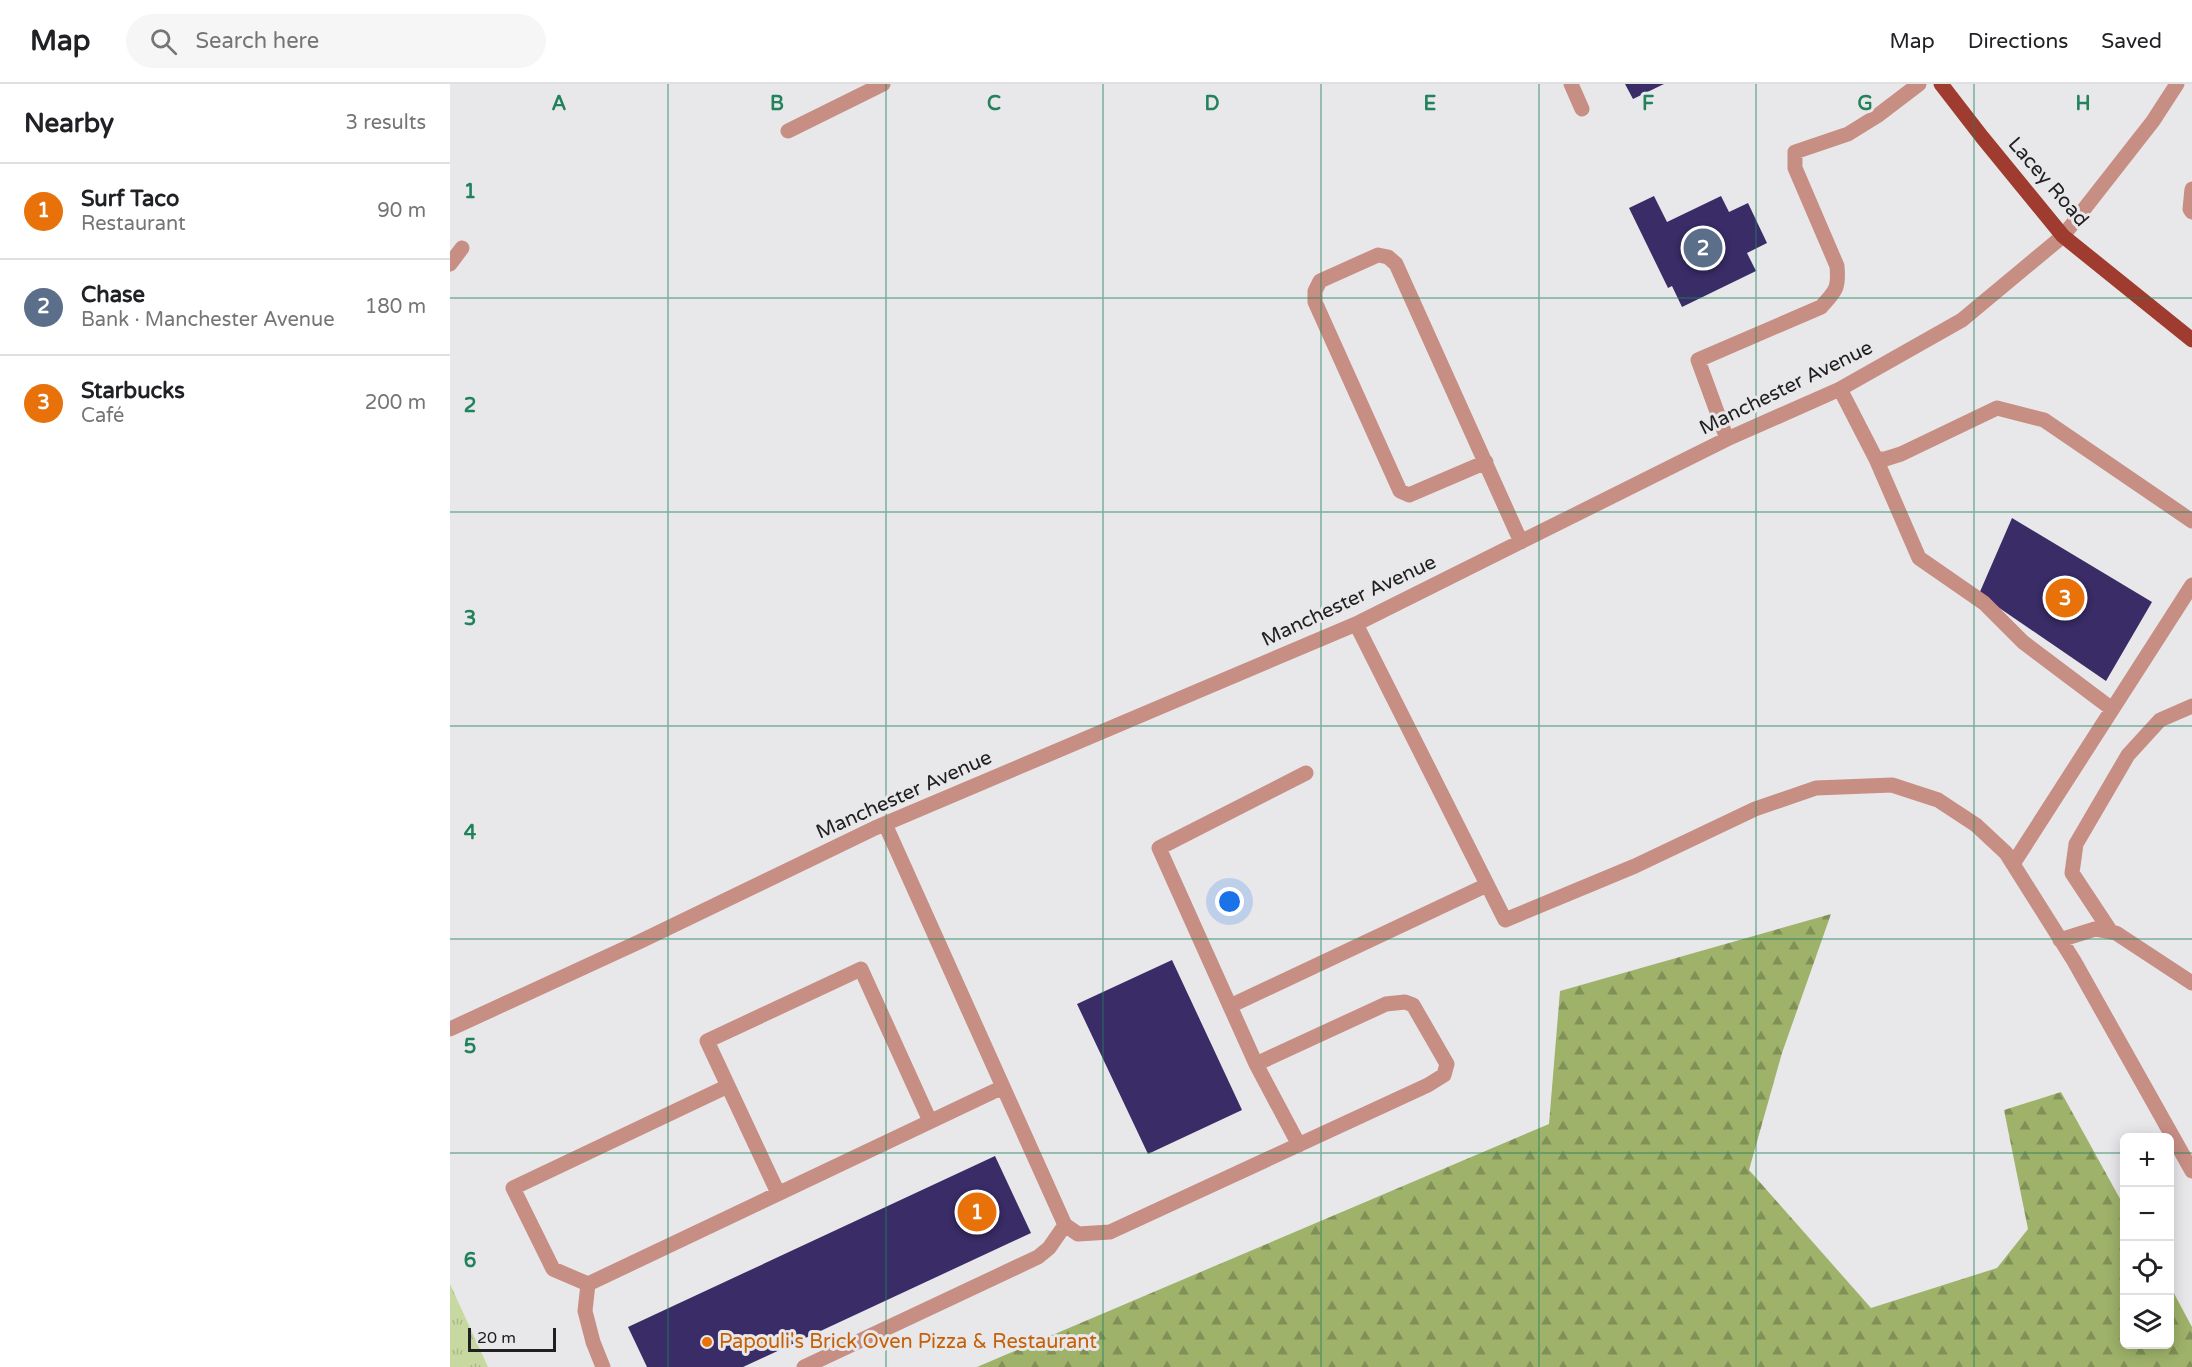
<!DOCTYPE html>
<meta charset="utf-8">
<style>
:root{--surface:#fff;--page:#f6f6f6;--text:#202124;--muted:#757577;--line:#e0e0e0;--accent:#0b8043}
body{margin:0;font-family:"Varela Round",sans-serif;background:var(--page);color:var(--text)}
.controls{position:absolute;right:18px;bottom:18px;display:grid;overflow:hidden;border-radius:9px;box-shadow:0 3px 15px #0003}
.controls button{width:54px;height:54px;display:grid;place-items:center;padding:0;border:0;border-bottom:2px solid var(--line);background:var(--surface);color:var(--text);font:30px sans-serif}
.scale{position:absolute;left:18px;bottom:15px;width:88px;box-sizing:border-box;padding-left:6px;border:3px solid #202021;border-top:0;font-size:16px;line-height:21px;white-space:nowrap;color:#202021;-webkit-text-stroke:4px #e8e8ea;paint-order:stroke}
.you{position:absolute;left:780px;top:818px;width:21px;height:21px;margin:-15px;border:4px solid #fff;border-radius:50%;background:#1a73e8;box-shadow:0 0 0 9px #1a73e833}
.badge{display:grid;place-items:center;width:39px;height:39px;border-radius:50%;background:var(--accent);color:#fff;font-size:20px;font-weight:700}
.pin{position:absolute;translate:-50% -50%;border:3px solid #fff;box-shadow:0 2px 6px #0006}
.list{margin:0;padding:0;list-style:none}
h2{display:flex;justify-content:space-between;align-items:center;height:78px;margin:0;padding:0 24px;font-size:26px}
h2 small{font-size:20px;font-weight:400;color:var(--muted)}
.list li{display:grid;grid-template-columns:39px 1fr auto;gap:18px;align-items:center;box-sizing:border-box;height:96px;padding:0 24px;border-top:2px solid var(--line)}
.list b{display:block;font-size:22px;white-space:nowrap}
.list p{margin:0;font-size:20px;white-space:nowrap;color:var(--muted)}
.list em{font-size:20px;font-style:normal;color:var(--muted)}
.icon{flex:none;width:33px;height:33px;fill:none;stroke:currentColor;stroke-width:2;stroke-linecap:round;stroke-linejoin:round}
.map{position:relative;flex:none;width:1742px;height:1283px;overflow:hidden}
header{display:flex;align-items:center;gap:36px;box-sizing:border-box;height:84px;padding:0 30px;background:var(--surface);border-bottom:2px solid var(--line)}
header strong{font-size:28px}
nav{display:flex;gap:33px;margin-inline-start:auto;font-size:21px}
.search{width:420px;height:54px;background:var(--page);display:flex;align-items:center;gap:15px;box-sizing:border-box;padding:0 21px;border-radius:33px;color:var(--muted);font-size:22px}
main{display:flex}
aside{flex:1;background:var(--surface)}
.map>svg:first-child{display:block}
.forest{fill:url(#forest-firs)}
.park{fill:url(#park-tufts)}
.building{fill:#392c67}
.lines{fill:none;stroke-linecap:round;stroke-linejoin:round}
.minor{stroke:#c78e84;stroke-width:15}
.major{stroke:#9f3b2f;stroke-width:15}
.grid{fill:none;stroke:#21825b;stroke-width:1.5;stroke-opacity:0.55}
.food-dot{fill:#e8710a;stroke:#e8e8ea;stroke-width:2}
.labels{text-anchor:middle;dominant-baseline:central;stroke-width:6;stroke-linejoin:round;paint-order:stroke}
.street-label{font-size:20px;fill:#202021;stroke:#e8e8ea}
.food-label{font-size:20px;fill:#c56008;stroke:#e8e8ea;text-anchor:start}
.grid-label{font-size:20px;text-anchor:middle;font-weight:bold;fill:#21825b;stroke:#e8e8ea;stroke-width:6;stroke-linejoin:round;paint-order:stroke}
</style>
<header>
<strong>Map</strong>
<div class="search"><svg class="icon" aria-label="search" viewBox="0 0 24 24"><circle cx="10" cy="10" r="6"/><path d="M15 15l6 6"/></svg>Search here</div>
<nav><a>Map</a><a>Directions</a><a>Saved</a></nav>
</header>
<main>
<aside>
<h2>Nearby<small>3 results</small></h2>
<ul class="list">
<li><span class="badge" style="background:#e8710a">1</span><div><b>Surf Taco</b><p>Restaurant</p></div><em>90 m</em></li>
<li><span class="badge" style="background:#5c6f8a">2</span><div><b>Chase</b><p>Bank · Manchester Avenue</p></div><em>180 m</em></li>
<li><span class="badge" style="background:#e8710a">3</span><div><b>Starbucks</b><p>Café</p></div><em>200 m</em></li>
</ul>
</aside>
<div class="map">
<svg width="1742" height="1283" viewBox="0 0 1742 1283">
<defs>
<pattern id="forest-firs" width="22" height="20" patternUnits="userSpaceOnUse" patternTransform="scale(1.5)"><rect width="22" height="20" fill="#9eb26a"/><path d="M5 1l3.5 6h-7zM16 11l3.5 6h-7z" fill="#809057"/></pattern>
<pattern id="park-tufts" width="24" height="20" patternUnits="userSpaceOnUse" patternTransform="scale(1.5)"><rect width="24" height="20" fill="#c7d8a0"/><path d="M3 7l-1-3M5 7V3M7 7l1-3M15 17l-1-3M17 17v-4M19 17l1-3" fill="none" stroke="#abb98a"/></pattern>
</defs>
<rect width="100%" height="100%" fill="#e8e8ea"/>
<path class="forest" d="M1381,830L1332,969L1299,1086L1421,1224L1547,1184L1578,1145L1554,1026L1611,1008L1674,1122V1260H1720V1202L1742,1243V1283H527L1099,1040L1110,907Z"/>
<path class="park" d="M0,1200L38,1283H0Z"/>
<path class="building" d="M1175,0H1214L1183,15Z
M1204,112L1217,138L1271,112L1279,128L1298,119L1317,159L1297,169L1306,187L1232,223L1222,202L1218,204L1179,124Z
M1562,434L1702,518L1656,597L1529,510Z
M722,876L792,1026L698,1070L627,920Z
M545,1072L581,1149L293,1283H197L178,1243Z"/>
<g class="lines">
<path class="minor" d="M1121,0L1132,25
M338,47L433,0
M1742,105L1740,125L1742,128
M0,180L12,164
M1390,305L1426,375H1435L1451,370L1547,324L1594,336L1742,437
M1277,355L1248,276L1371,223C1386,207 1389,204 1387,182L1345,84V68L1398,50L1427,32L1469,0
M1426,375L1469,474L1534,519L1573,558L1662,625
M1036,378L959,411L950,407L865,218V207L870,197L928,171L938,173L946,180L1071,458
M906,540L1055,836L1185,782L1305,725L1366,704L1442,701L1488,716L1526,741L1556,769L1624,877L1742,1087
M435,740L615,1141L628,1150L660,1148L978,1001L994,991L997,980L963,921L955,918L936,920L806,980L849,1061
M1563,780L1742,501
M1661,848L1622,789L1626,760L1678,671L1710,636L1742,622
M1610,856L1645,845L1666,849L1742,899
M780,922L1037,801
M0,945L191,857L425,744L906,540L1277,355L1390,305L1512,236L1613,152L1703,37L1727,0
M806,980L709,764L856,689
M278,1002L63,1104L103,1185L138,1200L553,1003
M328,1109L257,957L411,885L480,1037
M138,1200L135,1227L143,1258L153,1283
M354,1283L588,1173L599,1164L615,1141"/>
<path class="major" d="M1491,0L1532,53L1613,152L1742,256"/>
</g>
<path class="grid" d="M218,0V1283M436,0V1283M653,0V1283M871,0V1283M1089,0V1283M1306,0V1283M1524,0V1283M0,214H1742M0,428H1742M0,642H1742M0,855H1742M0,1069H1674M1720,1069H1742"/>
<circle class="food-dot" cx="257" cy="1258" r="6"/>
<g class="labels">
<g class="street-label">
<text transform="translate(1598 98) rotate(49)">Lacey Road</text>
<text transform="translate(1336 304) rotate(-26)">Manchester Avenue</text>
<text transform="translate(899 517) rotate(-25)">Manchester Avenue</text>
<text transform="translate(454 711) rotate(-24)">Manchester Avenue</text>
</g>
<g class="food-label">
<text x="269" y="1258">Papouli's Brick Oven Pizza &amp; Restaurant</text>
</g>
</g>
<g class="grid-label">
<text x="109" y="26">A</text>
<text x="327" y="26">B</text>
<text x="544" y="26">C</text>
<text x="762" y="26">D</text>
<text x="980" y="26">E</text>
<text x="1198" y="26">F</text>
<text x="1415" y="26">G</text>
<text x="1633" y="26">H</text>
<text x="20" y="114">1</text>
<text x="20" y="328">2</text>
<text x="20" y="541">3</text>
<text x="20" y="755">4</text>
<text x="20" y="969">5</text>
<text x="20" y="1183">6</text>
</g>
</svg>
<div class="controls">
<button>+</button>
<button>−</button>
<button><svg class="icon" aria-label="locate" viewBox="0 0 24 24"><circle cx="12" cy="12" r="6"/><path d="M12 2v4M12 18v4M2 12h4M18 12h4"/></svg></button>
<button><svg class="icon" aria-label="layers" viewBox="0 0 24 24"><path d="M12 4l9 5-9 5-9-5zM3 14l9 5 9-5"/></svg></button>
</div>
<div class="scale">20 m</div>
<div class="you"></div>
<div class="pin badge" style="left:527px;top:1128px;background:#e8710a">1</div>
<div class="pin badge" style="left:1253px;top:164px;background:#5c6f8a">2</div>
<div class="pin badge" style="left:1615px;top:514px;background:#e8710a">3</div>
</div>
</main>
